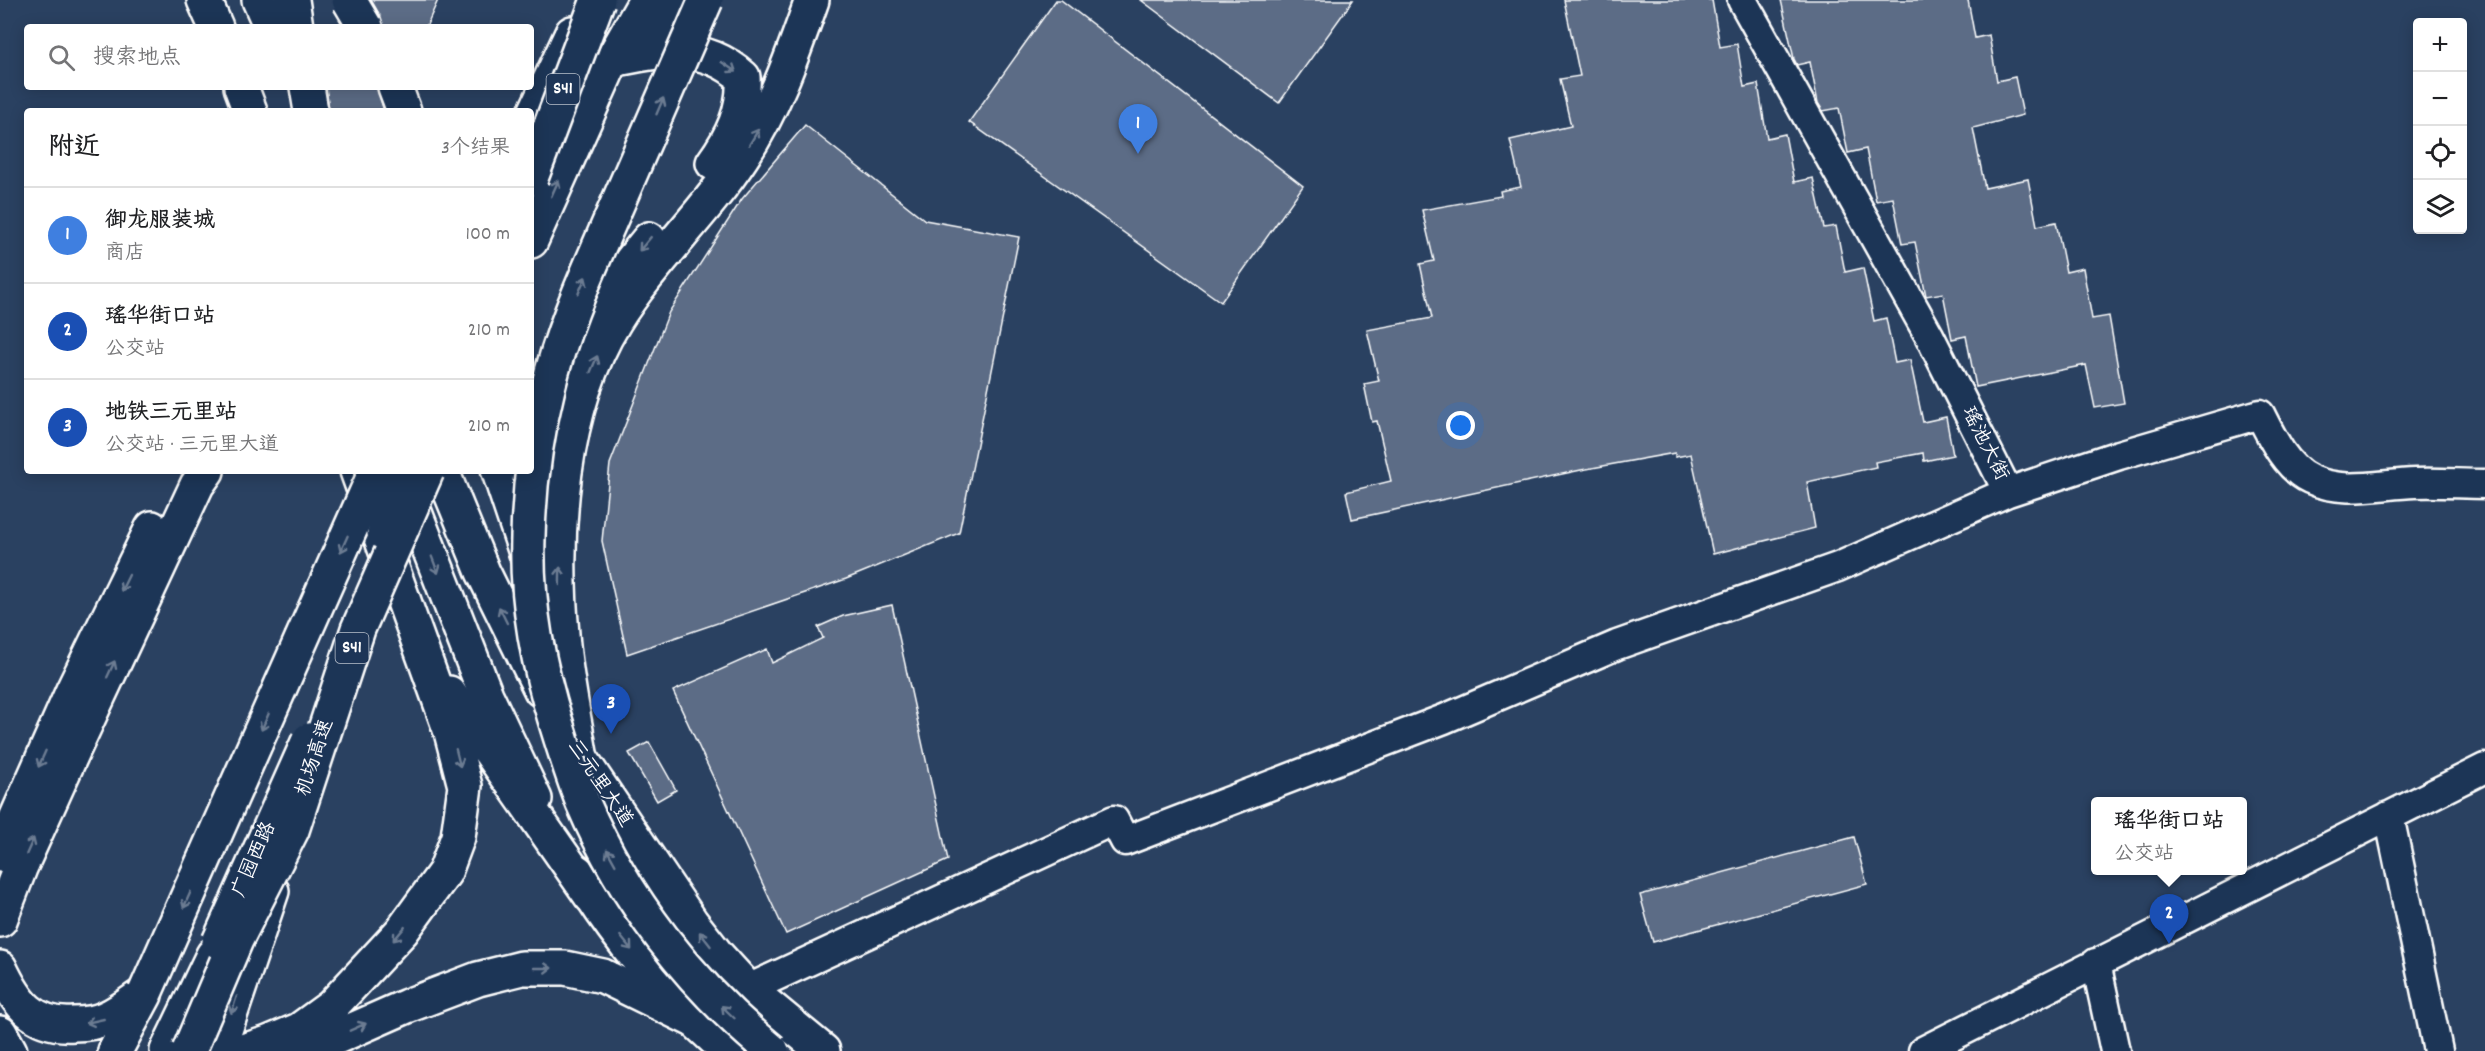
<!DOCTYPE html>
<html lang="zh">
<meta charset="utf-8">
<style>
:root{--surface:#fff;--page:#f2f2f2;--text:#202124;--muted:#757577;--line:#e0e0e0;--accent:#db2777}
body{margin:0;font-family:Dekko,"LXGW WenKai TC",sans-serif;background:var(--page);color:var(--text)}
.controls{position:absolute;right:18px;top:18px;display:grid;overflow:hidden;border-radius:6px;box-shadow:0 3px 15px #0003}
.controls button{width:54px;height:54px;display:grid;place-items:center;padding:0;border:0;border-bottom:2px solid var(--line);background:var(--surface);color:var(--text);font:30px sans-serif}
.you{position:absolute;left:1461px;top:426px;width:21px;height:21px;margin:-15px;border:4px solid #fff;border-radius:50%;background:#1a73e8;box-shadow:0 0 0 9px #1a73e833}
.badge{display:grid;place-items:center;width:39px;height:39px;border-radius:50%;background:var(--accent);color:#fff;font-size:20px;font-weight:700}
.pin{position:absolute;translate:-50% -50px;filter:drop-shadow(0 2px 3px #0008)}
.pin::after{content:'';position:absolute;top:32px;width:21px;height:18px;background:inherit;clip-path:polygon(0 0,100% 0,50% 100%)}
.popup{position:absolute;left:2091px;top:797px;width:156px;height:78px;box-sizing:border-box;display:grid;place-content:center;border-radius:6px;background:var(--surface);filter:drop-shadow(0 2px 4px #0005);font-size:20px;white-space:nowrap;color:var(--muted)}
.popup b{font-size:22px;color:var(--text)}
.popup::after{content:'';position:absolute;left:50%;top:100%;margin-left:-12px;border:12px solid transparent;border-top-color:var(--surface)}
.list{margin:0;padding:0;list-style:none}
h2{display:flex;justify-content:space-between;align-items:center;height:78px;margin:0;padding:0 24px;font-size:26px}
h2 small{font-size:20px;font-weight:400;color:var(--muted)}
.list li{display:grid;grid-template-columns:39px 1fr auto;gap:18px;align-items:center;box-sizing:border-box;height:96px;padding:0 24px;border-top:2px solid var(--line)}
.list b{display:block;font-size:22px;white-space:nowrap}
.list p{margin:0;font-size:20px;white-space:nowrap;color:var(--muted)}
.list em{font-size:20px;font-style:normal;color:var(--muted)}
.icon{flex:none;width:33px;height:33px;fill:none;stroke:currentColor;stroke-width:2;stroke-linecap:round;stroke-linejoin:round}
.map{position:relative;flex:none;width:2485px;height:1051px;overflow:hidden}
.search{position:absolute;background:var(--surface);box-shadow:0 3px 15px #0003;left:24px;top:24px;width:510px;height:66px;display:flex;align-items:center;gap:15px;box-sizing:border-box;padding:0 21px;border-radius:6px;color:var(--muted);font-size:22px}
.panel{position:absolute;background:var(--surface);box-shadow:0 3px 15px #0003;left:24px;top:108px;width:510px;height:366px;border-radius:6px}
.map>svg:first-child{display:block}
.building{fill:#5b6c86;stroke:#fff;stroke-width:1.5}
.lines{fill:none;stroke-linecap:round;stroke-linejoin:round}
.street-casing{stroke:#fff;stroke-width:33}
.secondary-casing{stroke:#fff;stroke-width:38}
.primary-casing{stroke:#fff;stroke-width:38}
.highway-casing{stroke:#fff;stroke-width:38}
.street{stroke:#1d3557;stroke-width:28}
.secondary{stroke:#1d3557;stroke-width:33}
.primary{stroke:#1d3557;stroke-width:33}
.highway{stroke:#1d3557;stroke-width:33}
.primary-bridge-casing{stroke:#fff;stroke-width:38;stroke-linecap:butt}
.highway-bridge-casing{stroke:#fff;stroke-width:38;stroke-linecap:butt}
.primary-bridge{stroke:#1d3557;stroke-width:33}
.highway-bridge{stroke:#1d3557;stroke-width:33}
.oneway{stroke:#6c7c92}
.labels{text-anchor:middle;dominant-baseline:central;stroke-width:4.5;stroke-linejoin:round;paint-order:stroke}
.shield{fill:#1d3557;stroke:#bbc2cd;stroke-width:1.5}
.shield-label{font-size:18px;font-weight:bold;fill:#fff}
.street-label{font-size:20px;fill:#fff;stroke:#1d3557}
</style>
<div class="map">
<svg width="2485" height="1051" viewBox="0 0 2485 1051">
<rect width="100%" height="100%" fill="#2a4161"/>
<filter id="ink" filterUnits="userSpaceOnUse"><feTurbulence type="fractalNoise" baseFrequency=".0167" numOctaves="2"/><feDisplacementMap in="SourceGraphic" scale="12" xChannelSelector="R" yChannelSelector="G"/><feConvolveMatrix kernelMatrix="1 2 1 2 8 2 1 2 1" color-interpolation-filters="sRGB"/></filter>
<g filter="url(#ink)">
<path class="building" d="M371,0H438L426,27H384L381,17Z
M1056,0H1061L1303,186L1221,302L969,122Z
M1141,0H1353L1279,103Z
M1564,0H1712L1720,47L1737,44L1744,87L1758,84L1767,138L1785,134L1794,182L1813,178L1824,228L1836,226L1845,272L1863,268L1874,321L1886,318L1895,363L1910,360L1923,422L1946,417L1953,455L1924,461L1923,453L1875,462L1876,467L1807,482L1815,528L1713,554L1691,454L1675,457V453L1581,470L1352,519L1346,492L1391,481L1377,421L1372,422L1364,384L1379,381L1367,330L1432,318L1420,264L1434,261L1422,210L1501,196L1500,191L1521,187L1510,140L1571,126L1560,79L1580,76Z
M1781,0H1968L1975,38L1989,35L1997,81L2015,77L2023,115L1973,128L1985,188L2028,179L2037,226L2056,222L2066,272L2083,268L2092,319L2109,316L2124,403L2095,408L2086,365L1976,387L1966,336L1952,339L1943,293L1926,296L1915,242L1902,244L1893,198L1876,201L1866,149L1848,153L1839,108L1823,111L1818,103L1810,62L1797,65L1794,59Z
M326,87H377L384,111H329Z
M805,125L925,220L1019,237L959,533L846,579L627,654L602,541L610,464L669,312L742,199Z
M892,605L948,860L786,934L673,691L767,649L772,663L823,638L818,627L843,616Z
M649,742L676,790L657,801L629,753Z
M1854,837L1867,884L1653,942L1640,895Z"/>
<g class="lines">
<defs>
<path id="street" d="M1742,0L1929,335L2008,492L2119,455L2260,414C2271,436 2286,468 2310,479C2344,495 2380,484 2415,483C2439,482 2462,484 2485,484
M496,471L525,558
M2389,816L2438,1051
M2096,963L2115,1051
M748,989L1114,820L1125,841L1444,719L1617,645L1838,567L2008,492
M1923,1051L2485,768"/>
<path id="secondary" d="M204,0L216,27
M259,0L271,27
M241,87L250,111
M442,471L483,572L541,690
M405,487L486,695L535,799
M566,736L692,923L717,955L748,989L823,1051
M577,872C617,940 669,1000 728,1051"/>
<path id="primary" d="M292,0L296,27
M623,51L687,0
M612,60C660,50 703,41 743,77C745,110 732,137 713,163
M307,87L311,111
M531,121L572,33
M531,241L612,60L646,0
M568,376C583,320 613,283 649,239
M500,471C520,486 538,477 549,456
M449,693L591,896
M581,759C574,717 565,676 562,634C553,535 561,408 615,321C652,262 704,215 742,157C774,109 793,54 812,0
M0,855L73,690L152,528
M0,920L20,868L74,749L197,485L207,471
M0,968C16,1002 33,1027 74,1024C85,1024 96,1023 106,1018C120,1012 133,1001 145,993
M0,1033L10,1051
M115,1051L145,995
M167,1051L213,955
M243,1051L268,1043L299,1030L332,1006L402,931L445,872L458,837L465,786L451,732L357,471
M305,1051L407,1006L478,979L522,968H565L603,976L691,1019"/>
<path id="highway" d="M395,87L404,111
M218,1051L272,891"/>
</defs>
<use href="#street" class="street-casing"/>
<use href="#secondary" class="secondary-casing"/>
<use href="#primary" class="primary-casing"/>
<use href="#highway" class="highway-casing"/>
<use href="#street" class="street"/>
<use href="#secondary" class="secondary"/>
<use href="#primary" class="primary"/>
<use href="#highway" class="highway"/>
<defs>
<path id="primary-bridge" d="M219,942L309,740
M145,993L376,471"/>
<path id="highway-bridge" d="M349,0L365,27
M706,0C675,71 644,142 613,214C589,270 562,327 548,388C536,436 529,488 528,537C526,602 538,666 557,726C565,752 573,778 583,803C624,899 691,985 772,1051
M531,178L598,0
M384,533L400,471
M189,1051L236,940L292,830L358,629L427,471"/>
</defs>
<use href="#primary-bridge" class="primary-bridge-casing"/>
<use href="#highway-bridge" class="highway-bridge-casing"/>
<use href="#primary-bridge" class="primary-bridge"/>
<use href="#highway-bridge" class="highway-bridge"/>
</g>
<defs><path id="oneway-shaft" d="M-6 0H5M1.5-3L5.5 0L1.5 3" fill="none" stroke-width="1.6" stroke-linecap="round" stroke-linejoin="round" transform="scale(1.5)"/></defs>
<g class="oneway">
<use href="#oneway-shaft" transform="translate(729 67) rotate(34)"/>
<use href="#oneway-shaft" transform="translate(660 106) rotate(-67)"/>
<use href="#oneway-shaft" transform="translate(754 137) rotate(-59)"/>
<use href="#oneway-shaft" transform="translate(555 188) rotate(-66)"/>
<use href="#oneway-shaft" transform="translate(645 244) rotate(130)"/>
<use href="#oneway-shaft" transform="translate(582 285) rotate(-67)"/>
<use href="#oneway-shaft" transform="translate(594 364) rotate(-67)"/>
<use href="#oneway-shaft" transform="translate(344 544) rotate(114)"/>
<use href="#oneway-shaft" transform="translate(435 565) rotate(69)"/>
<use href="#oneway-shaft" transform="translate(560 576) rotate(-89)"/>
<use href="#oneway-shaft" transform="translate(125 583) rotate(116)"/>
<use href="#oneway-shaft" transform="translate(503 615) rotate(-116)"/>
<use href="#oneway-shaft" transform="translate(111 669) rotate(-65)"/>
<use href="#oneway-shaft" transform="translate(265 722) rotate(114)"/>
<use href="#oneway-shaft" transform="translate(458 758) rotate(76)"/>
<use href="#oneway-shaft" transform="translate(42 759) rotate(114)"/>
<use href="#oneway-shaft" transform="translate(30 846) rotate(-66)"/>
<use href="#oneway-shaft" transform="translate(611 857) rotate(-119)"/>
<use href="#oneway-shaft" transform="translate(187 900) rotate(114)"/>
<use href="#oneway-shaft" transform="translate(399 934) rotate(130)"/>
<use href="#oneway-shaft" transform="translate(705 939) rotate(-128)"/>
<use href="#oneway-shaft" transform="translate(626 943) rotate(51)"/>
<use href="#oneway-shaft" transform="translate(543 968)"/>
<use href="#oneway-shaft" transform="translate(234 1005) rotate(108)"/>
<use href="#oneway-shaft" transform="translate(728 1012) rotate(-136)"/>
<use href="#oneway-shaft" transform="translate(95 1021) rotate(167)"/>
<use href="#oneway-shaft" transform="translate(358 1027) rotate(-24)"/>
</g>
</g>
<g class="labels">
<g class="shield">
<rect x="546.5" y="74" width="33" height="30" rx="4.5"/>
<rect x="335.5" y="633" width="33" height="30" rx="4.5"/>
</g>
<g class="shield-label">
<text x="563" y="89">S41</text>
<text x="352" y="648">S41</text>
</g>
<g class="street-label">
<text transform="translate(1984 444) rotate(63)">瑶池大街</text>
<text transform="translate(316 758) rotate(-72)">机场高速</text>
<text transform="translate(599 784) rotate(56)">三元里大道</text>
<text transform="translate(255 860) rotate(-66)">广园西路</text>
</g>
</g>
</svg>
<div class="controls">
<button>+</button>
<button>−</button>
<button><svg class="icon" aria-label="locate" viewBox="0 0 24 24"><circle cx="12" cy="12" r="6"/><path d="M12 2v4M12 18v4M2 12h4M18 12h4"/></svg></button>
<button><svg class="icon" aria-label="layers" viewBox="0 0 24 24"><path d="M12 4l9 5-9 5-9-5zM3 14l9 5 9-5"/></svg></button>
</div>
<div class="you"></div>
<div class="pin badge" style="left:1138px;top:154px;background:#3f7fe0">1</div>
<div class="pin badge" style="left:2169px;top:944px;background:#1a4fb4">2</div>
<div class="popup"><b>瑶华街口站</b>公交站</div>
<div class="pin badge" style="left:611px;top:734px;background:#1a4fb4">3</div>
<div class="search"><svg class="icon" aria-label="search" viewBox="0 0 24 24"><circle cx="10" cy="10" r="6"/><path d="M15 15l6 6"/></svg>搜索地点</div>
<section class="panel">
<h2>附近<small>3个结果</small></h2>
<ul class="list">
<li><span class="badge" style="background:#3f7fe0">1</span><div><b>御龙服装城</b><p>商店</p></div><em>100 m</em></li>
<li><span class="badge" style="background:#1a4fb4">2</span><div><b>瑶华街口站</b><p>公交站</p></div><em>210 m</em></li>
<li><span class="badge" style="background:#1a4fb4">3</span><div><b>地铁三元里站</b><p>公交站 · 三元里大道</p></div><em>210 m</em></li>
</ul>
</section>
</div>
